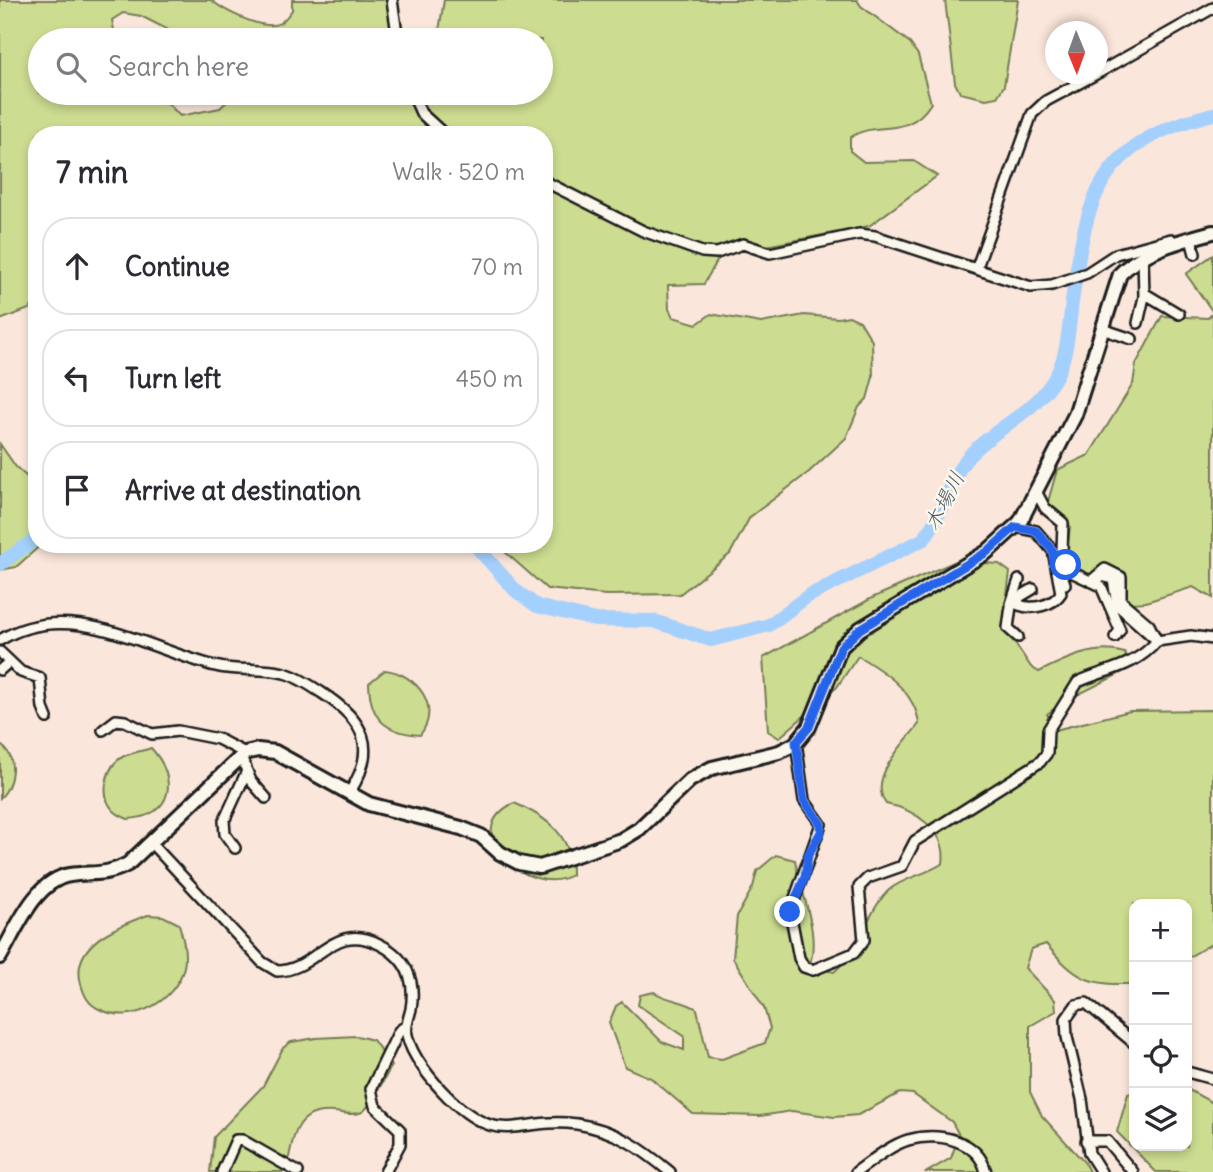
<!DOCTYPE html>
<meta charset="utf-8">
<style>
:root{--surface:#fff;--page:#f2f2f3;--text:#2b2b33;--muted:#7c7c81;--line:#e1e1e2}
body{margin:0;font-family:Delius,"Klee One",sans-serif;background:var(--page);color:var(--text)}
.controls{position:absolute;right:21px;bottom:21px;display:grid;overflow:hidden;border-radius:14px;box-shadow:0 4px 10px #0003}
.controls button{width:63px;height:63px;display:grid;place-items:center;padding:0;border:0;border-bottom:2px solid var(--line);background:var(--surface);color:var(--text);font:35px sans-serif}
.compass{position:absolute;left:1045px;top:21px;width:63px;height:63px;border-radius:50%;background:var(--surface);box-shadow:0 4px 10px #0003;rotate:179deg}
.stop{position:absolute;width:21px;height:21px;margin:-16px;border:5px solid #2563eb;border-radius:50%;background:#fff}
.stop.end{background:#2563eb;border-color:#fff;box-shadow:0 2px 7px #0008}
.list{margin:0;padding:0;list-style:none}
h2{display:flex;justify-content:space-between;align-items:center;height:91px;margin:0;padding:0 28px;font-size:30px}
h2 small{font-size:23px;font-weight:400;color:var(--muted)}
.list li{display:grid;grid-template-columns:46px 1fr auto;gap:21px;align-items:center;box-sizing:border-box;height:98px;margin:0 14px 14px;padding:0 14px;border:2px solid var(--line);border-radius:28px}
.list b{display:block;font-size:26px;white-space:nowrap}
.list em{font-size:23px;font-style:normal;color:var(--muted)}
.icon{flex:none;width:38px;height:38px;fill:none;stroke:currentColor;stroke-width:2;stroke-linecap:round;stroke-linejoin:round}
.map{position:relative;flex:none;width:1213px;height:1172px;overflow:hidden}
.search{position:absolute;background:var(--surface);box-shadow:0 4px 10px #0003;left:28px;top:28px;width:525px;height:77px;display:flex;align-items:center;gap:18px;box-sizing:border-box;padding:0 24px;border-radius:38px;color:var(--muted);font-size:26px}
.panel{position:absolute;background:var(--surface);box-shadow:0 4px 10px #0003;left:28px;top:126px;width:525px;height:427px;border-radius:28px}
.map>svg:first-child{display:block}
.green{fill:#ccdc90;stroke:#747c56;stroke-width:2}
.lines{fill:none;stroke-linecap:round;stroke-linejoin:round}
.river{stroke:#a4d0fe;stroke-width:14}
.street-casing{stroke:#1c1c1c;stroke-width:14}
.secondary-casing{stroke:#1c1c1c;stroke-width:18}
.street{stroke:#fbf7ec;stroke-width:9}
.secondary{stroke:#fbf7ec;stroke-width:12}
.route{stroke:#2563eb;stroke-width:9}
.labels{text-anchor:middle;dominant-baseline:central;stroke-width:5;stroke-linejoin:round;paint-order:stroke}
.water-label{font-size:21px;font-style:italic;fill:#4c5b6b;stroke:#fbf7ec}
</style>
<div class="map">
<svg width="1213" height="1172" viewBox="0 0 1213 1172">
<rect width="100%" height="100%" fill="#fbe6db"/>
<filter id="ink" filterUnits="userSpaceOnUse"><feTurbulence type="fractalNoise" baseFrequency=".0143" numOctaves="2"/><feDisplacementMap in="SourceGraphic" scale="14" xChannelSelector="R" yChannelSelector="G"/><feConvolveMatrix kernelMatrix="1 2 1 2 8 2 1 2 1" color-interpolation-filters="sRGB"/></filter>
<g filter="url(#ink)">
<path class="green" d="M0,0H211C223,10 264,32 280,23C284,21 289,14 292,10V0H388L404,30L418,40H188L141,16L123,13L112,20L116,40H40V93H158L180,116L220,108L236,93H541V40H421L438,37L444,0H857L861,6L909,42L918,55L931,103C907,141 875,119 850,138V151L864,162L914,161L937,176L869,226L766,246L743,238L725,244C720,259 711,270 704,284L668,285L669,309L673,317L697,324L711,314L761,323L804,315L838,318L849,316L860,321L872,341L873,377L867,399L859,407L846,438L809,472L750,517L730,554L680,594L606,595L547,589L496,544H544V135H37V302L29,309L0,320Z
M945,0H1018L1004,86L997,97L986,99L960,93L955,83Z
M1213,255V312L1186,274Z
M1213,313V598L1193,587L1146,602L1131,603L1115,593L1103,579L1077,572L1067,551L1070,526L1047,505L1057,470L1089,455L1133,384L1136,364L1162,316L1208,318Z
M0,444L16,467L37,486V544H42L16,567L0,570Z
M956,561L999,564L1010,572L1003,625L1031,667L1039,672C1065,659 1095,644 1125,653L1129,669L1065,701L1047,714L1055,730L1130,711L1213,710V943L1187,958V904H1134V984C1087,985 1077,980 1046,944L1031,949L1025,968L1055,1000L1056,1011L1030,1026V1092L1042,1116L1085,1163L1089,1172H927L951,1158L959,1135L952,1122L913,1094L900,1093L858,1115L834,1117L792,1111L760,1116L693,1114L651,1078L625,1067L609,1023L616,1006L622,1002L662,1042L684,1050V1036L638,1005L640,995L654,992C668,1001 683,1000 697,1009L708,1057L722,1059L765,1043L770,1028L764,1008L733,958L737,916L753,887L757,871L776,855L795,860C801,894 821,934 809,967L834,972C860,950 869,908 889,890C904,877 926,875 943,863C948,831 914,809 886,804C867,778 904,744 919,724C915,691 885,672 858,656L837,687L779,738L768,731L763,658L872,598Z
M385,670C415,673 443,706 420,735C384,732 370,719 369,683Z
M0,745C18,754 14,786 0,798Z
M151,748C179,778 173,817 128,819C123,817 117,814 113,810C99,795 106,765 124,756C133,752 143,751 151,748Z
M514,803C547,817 573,836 572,875C529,899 454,832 514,803Z
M148,915L163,916L179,924C183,938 187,953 184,967C176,1001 132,1026 99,1009C88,1004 84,995 81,984C70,944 117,926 148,915Z
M357,1036L373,1040L392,1066C385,1076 370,1109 362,1112C354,1116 343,1113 334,1112C293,1108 293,1141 286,1172H210L214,1137L263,1086L283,1048L291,1042L316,1038Z
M1187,1089L1213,1103V1172H1156L1117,1132L1128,1094L1134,1093V1146H1187Z"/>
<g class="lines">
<path class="river" d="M474,544L516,591L537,606L595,620L654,621L711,640L769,625L808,596L924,539C944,513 947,481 969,456C997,425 1037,413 1057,374C1068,353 1069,325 1072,302C1087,194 1097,143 1213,114
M0,564L37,538"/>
<defs>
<path id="street" d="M392,0L398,40
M1098,73L1213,8
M412,93L421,113L445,135
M544,181L643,231L702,252L717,253L743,244L770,253L859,234L875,236L1031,287L1052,285L1087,273L1116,254L1171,239
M1191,239L1195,254
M977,267L1032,114L1046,101L1096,74
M1144,293L1179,314
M1138,323L1144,297L1143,256
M1102,329L1132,339
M1037,493L1045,508L1063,523L1062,550L1069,571L1101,586L1120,630L1115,637
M1015,527L1036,531L1053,551L1061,593C1053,606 1032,610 1019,605L1018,598L1033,589
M1091,581L1105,569L1121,577V601L1149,625L1157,641
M1097,581L1101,576L1113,579L1117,605L1153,637
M1065,584L1062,575L1066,565
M1011,604L1019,580
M1018,637L1008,628L1011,606L1018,602
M0,640C69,597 147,649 215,666C238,672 262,667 284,673C297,676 311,686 322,693C364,720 379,748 349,793
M0,652L21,672L40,678L43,708L47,718
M0,670L9,662
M103,730L116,720L125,721L152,734L178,731L218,739L245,753
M796,742L804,800L821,824L790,912L799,958L804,967L813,970L854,953L864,940L859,887L868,878L902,866L915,841L1040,762L1047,753L1048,730L1078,682C1107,669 1135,667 1157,641L1191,636L1213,639
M241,756L251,781L266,798
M152,844L262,962L277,971C317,971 332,920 379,944C406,957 416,980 411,1009C409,1018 405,1026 407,1035C411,1056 433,1082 448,1097C503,1150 517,1116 577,1124C616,1130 641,1148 670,1172
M235,848L225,834L224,821L247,771
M1187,1072L1213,1079
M1086,1141H1107L1133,1172
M222,1172L236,1140H242L298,1172
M385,1172L400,1144V1130L375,1106L371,1089L399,1031L406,1026
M856,1172C872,1161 889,1146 908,1140C938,1132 978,1139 986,1172
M1101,1172L1089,1153L1082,1099L1067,1037L1066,1019L1076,1005L1086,1003L1134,1043"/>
<path id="secondary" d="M0,957C16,930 35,880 70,875C92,872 107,876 128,864L245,753L258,750L275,752L369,804L461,828L481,836L500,853L519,863L540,867L621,840L639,829L690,780L712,768L779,752L795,744L809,727L841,647L860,629L987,552L1020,522L1075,415L1120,274C1143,250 1180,241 1213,232"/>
</defs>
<use href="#street" class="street-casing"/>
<use href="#secondary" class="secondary-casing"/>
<use href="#street" class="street"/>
<use href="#secondary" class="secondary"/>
</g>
</g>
<g class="lines" filter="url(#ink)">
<path class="route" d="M790,912L805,877L808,855L821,832V824L804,800L796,742L809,727L841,647L860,629L987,552L1015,527L1036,531L1053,551L1054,565L1064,562L1066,565"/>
</g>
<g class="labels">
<g class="water-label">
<text transform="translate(944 501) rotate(-63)">木場川</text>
</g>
</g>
</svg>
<div class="controls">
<button>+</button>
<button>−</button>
<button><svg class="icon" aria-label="locate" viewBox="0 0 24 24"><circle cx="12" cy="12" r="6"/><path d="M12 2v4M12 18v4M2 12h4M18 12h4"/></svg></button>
<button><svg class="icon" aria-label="layers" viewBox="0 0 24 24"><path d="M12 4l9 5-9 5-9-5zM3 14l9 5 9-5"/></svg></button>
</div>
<svg class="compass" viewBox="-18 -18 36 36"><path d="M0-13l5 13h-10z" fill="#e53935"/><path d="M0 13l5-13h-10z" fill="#7c7c81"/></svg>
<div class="stop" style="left:1066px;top:565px"></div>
<div class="stop end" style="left:790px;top:912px"></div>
<div class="search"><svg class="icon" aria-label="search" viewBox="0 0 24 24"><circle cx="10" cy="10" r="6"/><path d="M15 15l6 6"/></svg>Search here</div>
<section class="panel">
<h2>7 min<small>Walk · 520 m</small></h2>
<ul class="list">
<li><svg class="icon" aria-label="ahead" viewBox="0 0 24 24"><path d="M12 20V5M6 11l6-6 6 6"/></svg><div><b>Continue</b></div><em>70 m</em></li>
<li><svg class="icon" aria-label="left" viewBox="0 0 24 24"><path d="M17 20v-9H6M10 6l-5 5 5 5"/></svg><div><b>Turn left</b></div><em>450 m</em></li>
<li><svg class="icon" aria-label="arrive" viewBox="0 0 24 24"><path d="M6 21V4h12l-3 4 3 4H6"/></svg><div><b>Arrive at destination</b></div></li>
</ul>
</section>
</div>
